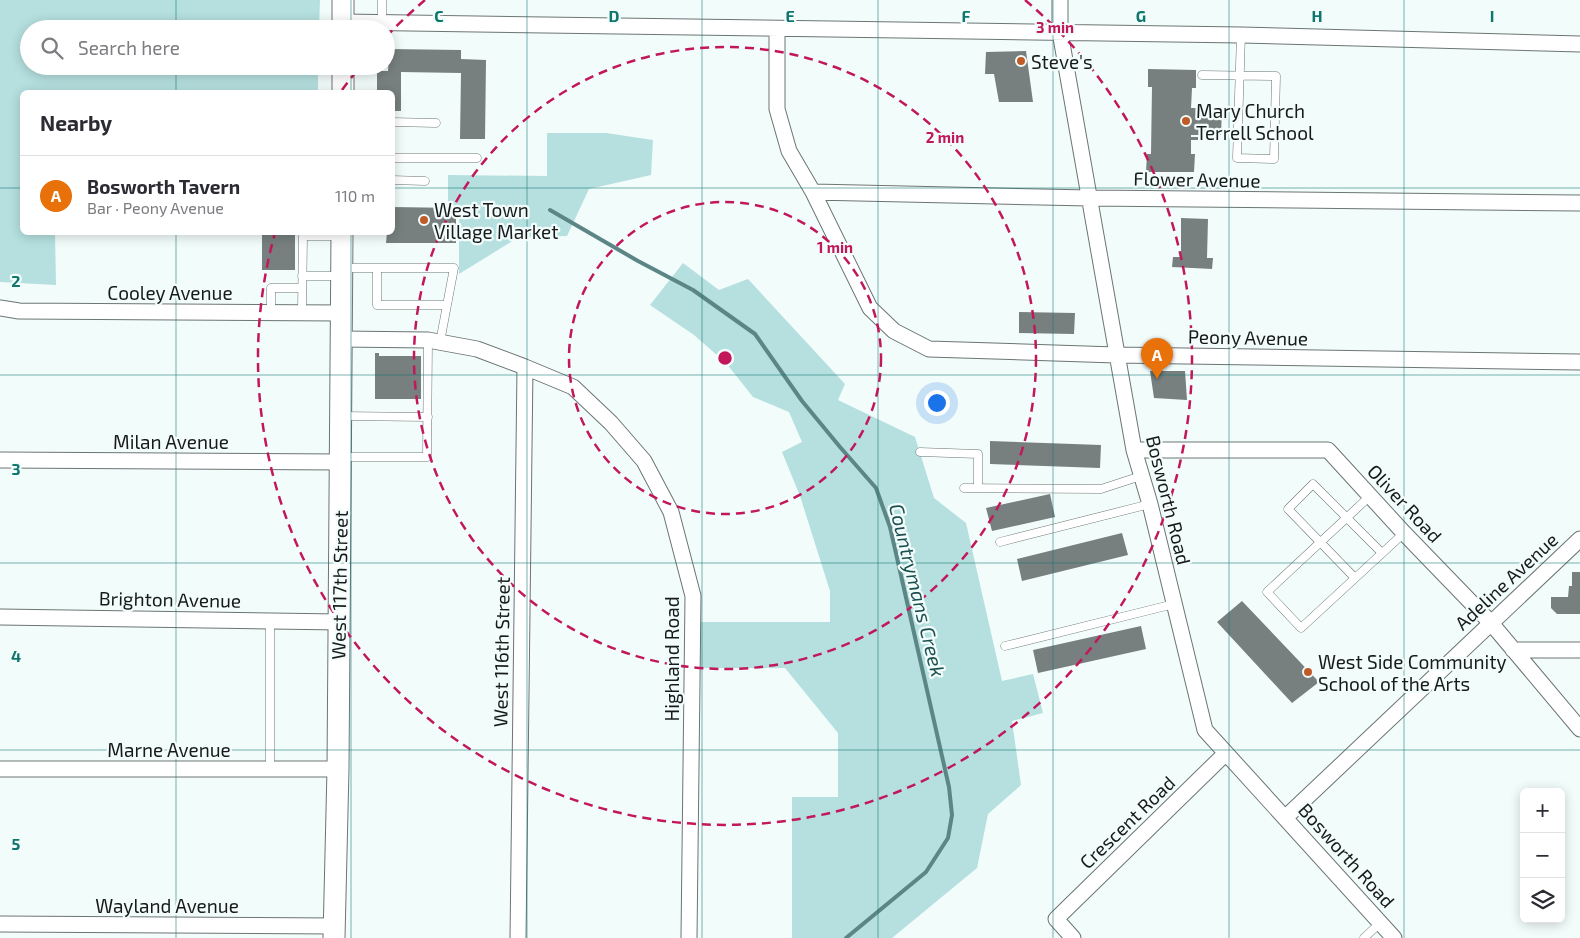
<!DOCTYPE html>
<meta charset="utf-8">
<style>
:root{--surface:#fff;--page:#f2f2f3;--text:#2b2b33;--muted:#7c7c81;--line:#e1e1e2;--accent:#c05b28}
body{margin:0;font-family:"Exo 2",sans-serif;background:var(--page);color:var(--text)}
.controls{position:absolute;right:15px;bottom:15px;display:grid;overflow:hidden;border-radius:8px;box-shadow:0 2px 12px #0003}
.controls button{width:45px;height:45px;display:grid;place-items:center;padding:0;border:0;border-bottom:1px solid var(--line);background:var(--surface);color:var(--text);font:25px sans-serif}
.you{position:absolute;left:936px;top:402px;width:18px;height:18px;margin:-12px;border:4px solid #fff;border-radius:50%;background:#1a73e8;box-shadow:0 0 0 8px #1a73e833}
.badge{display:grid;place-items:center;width:32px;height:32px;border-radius:50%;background:var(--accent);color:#fff;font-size:16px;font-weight:700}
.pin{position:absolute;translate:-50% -41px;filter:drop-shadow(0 1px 2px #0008)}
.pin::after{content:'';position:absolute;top:26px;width:18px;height:15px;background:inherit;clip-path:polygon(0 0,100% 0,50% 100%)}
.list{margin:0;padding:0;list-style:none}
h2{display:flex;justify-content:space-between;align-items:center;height:65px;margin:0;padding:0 20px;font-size:21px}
h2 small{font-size:16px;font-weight:400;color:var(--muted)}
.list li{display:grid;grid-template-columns:32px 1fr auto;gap:15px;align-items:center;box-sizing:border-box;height:80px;padding:0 20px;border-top:1px solid var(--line)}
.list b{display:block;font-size:19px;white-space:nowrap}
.list p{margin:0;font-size:16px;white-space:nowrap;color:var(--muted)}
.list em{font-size:16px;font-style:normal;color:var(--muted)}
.icon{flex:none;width:28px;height:28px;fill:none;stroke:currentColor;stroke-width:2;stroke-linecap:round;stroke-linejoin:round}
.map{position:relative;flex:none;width:1580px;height:938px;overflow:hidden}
.search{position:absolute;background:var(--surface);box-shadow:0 2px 12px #0003;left:20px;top:20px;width:375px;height:55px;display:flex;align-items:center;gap:12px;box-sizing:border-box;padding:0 18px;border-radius:28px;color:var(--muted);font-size:19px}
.panel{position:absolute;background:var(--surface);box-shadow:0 2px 12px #0003;left:20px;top:90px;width:375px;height:145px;border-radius:8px}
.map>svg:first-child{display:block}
.green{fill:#b5e0df}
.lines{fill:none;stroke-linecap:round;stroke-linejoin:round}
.stream{stroke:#5c8686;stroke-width:4}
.building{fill:#777f7f}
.service-casing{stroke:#6c7474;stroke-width:9}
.minor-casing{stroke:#6c7474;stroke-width:17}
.secondary-casing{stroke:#6c7474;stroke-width:23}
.service{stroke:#fff;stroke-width:8}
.minor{stroke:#fff;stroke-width:15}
.secondary{stroke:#fff;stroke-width:21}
.grid{fill:none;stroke:#0f766e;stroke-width:1;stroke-opacity:0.55}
.ring{fill:none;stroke:#c2185b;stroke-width:2.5;stroke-dasharray:9 6}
.poi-dot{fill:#c05b28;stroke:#f2fcfb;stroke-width:2}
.labels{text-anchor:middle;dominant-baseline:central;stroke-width:4.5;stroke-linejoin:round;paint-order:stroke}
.poi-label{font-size:19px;fill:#171a1a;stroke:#f2fcfb;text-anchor:start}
.street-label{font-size:19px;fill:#171a1a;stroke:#f2fcfb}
.water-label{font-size:20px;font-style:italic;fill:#1c5050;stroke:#f2fcfb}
.grid-label{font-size:16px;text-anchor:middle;font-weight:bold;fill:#0f766e;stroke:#f2fcfb;stroke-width:4.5;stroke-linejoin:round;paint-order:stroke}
.centre{fill:#c2185b;stroke:#f2fcfb;stroke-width:2.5}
.ring-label{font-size:15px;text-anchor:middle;font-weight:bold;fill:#c2185b;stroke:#f2fcfb;stroke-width:4.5;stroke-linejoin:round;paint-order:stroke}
</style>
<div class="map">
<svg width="1580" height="938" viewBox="0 0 1580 938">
<rect width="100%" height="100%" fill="#f2fcfb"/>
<path class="green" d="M0,0H320L319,29H29V66H318V92H22V232L55,233L56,285L0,282Z
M547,133H606L653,140L651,175L589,189L567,236L519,237L459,274V206L448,205V175L547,176Z
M683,263L719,290L748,279L845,384L838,400L915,437L934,498L966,523L1002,681L1033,674L1043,713L1012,721L1021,785L988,814L977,868L892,938H792V797H838V733L785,668H698V622H830V591L800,496L782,452L802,442L789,412L753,397L726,363L694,335L650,305Z"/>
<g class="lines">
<path class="stream" d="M550,210L638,261L693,290L755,334L802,401L840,447L876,488L890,527L949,787L952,815L948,838L926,872L846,938"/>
</g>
<path class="building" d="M389,49L461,50V59L486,60L485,139H460L461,73L401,72V111H392V92H377V71H388Z
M1026,51L1033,102H999L994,74H985L986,52Z
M1148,69L1196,70V88H1192L1191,108H1222L1221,135H1191V137H1198V140H1191V154H1195L1194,172H1146L1147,154H1151L1152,87H1148Z
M392,207L456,208V243H386L387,232H392Z
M1181,218L1208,219L1207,258H1213L1212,269L1172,267L1173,257H1181Z
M262,232H295V270H262Z
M1019,312L1075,313L1074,334L1019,333Z
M375,353H379V356H421V399H375Z
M1150,371H1185L1187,400L1154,398Z
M990,441L1101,445L1100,468L990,464Z
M1050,494L1055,517L992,531L986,508Z
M1122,533L1128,555L1022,581L1017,559Z
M1572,572H1580V614H1557L1551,608V597H1568L1569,586H1572Z
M1242,601L1319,682L1292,703L1217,622Z
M1141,626L1146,649L1038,673L1033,650Z"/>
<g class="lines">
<defs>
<path id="service" d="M382,23V0
M1202,75L1276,76L1274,159L1237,158L1241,35
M392,122L436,123
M392,158H477
M392,180L425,181
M344,268H454L440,342
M377,268V305H447
M302,276H340
M271,312V288H302
M302,312L303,236H341
M342,416L428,417
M920,452L978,454V488
M341,457H427L428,340
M964,488L1101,489L1141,476
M1370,496L1267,592L1301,628L1404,533
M1000,542L1150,504
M1355,578L1288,509L1313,484L1382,553
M270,620V769
M1005,646L1174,604
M1364,938L1380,923"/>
<path id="minor" d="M1060,0V32L1134,450L1150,504L1205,730L1394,938
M343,22L1241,35L1580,44
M777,29V109L789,151L813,192L870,308L894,331L929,349L1116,355L1580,362
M813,192L1090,198L1580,203
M0,308L19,311L341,313
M341,339L428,340L477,349L525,367L573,387L611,423L644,461L671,512L693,596L689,938
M1134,450H1328L1404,533L1491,623L1580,729
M0,460L341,462
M0,617L339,622
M1513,650H1580
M0,769H338
M1286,817L1580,539
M0,924L335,926
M518,938L525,367
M1073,938L1056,919L1226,753"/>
<path id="secondary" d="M343,29V0
M343,66V92
M334,938L338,769L342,232"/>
</defs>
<use href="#service" class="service-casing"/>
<use href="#minor" class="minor-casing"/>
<use href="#secondary" class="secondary-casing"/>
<use href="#service" class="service"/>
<use href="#minor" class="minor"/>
<use href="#secondary" class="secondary"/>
</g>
<path class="grid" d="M176,0V29M351,0V29M527,0V938M702,0V938M878,0V938M1053,0V938M1229,0V938M1404,0V938M176,66V92M351,66V92M0,188H22M392,188H1580M176,232V938M351,232V938M0,375H1580M0,563H1580M0,750H1580"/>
<g class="ring">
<circle cx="725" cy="358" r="156"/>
<circle cx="725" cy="358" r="311"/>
<path d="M342 90A467 467 0 0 1 360 67M386 37A467 467 0 0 1 425 0M1025 0A467 467 0 1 1 275 233"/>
</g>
<g class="poi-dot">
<circle cx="1021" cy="61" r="5"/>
<circle cx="1186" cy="121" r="5"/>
<circle cx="424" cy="220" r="5"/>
<circle cx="1308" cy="672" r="5"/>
</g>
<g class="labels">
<g class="poi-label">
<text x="1031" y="61">Steve's</text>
<text x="1196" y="110">Mary Church<tspan x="1196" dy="22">Terrell School</tspan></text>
<text x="434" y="209">West Town<tspan x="434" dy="22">Village Market</tspan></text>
<text x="1318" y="661">West Side Community<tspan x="1318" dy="22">School of the Arts</tspan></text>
</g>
<g class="street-label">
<text transform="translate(1197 179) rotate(1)">Flower Avenue</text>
<text x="170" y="292">Cooley Avenue</text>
<text transform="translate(1248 337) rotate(1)">Peony Avenue</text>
<text x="171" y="441">Milan Avenue</text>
<text transform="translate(1169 500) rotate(76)">Bosworth Road</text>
<text transform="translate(1405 503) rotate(47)">Oliver Road</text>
<text transform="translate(1506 581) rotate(-43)">Adeline Avenue</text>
<text transform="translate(339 585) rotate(-89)">West 117th Street</text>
<text transform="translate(170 599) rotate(1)">Brighton Avenue</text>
<text transform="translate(501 652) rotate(-89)">West 116th Street</text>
<text transform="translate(671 659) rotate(-90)">Highland Road</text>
<text x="169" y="749">Marne Avenue</text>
<text transform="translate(1127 822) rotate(-44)">Crescent Road</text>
<text transform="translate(1347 855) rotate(48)">Bosworth Road</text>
<text x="167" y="905">Wayland Avenue</text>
</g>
<g class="water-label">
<text transform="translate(918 590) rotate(76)">Countrymans Creek</text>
</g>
</g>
<g class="grid-label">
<text x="439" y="22">C</text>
<text x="614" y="22">D</text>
<text x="790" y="22">E</text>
<text x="966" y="22">F</text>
<text x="1141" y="22">G</text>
<text x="1317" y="22">H</text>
<text x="1492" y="22">I</text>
<text x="16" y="287">2</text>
<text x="16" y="475">3</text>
<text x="16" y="662">4</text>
<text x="16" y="850">5</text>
</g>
<circle cx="725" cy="358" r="8" class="centre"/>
<g class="ring-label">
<text x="1055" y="33">3 min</text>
<text x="945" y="143">2 min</text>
<text x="835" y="253">1 min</text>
</g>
</svg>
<div class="controls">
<button>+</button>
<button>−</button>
<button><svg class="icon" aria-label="layers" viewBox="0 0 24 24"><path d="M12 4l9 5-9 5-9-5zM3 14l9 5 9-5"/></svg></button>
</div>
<div class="you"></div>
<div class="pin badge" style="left:1157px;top:379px;background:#e8710a">A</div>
<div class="search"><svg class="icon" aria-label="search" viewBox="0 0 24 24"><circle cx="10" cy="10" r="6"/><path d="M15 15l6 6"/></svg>Search here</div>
<section class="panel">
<h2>Nearby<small></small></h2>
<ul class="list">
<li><span class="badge" style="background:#e8710a">A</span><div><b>Bosworth Tavern</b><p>Bar · Peony Avenue</p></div><em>110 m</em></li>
</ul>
</section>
</div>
